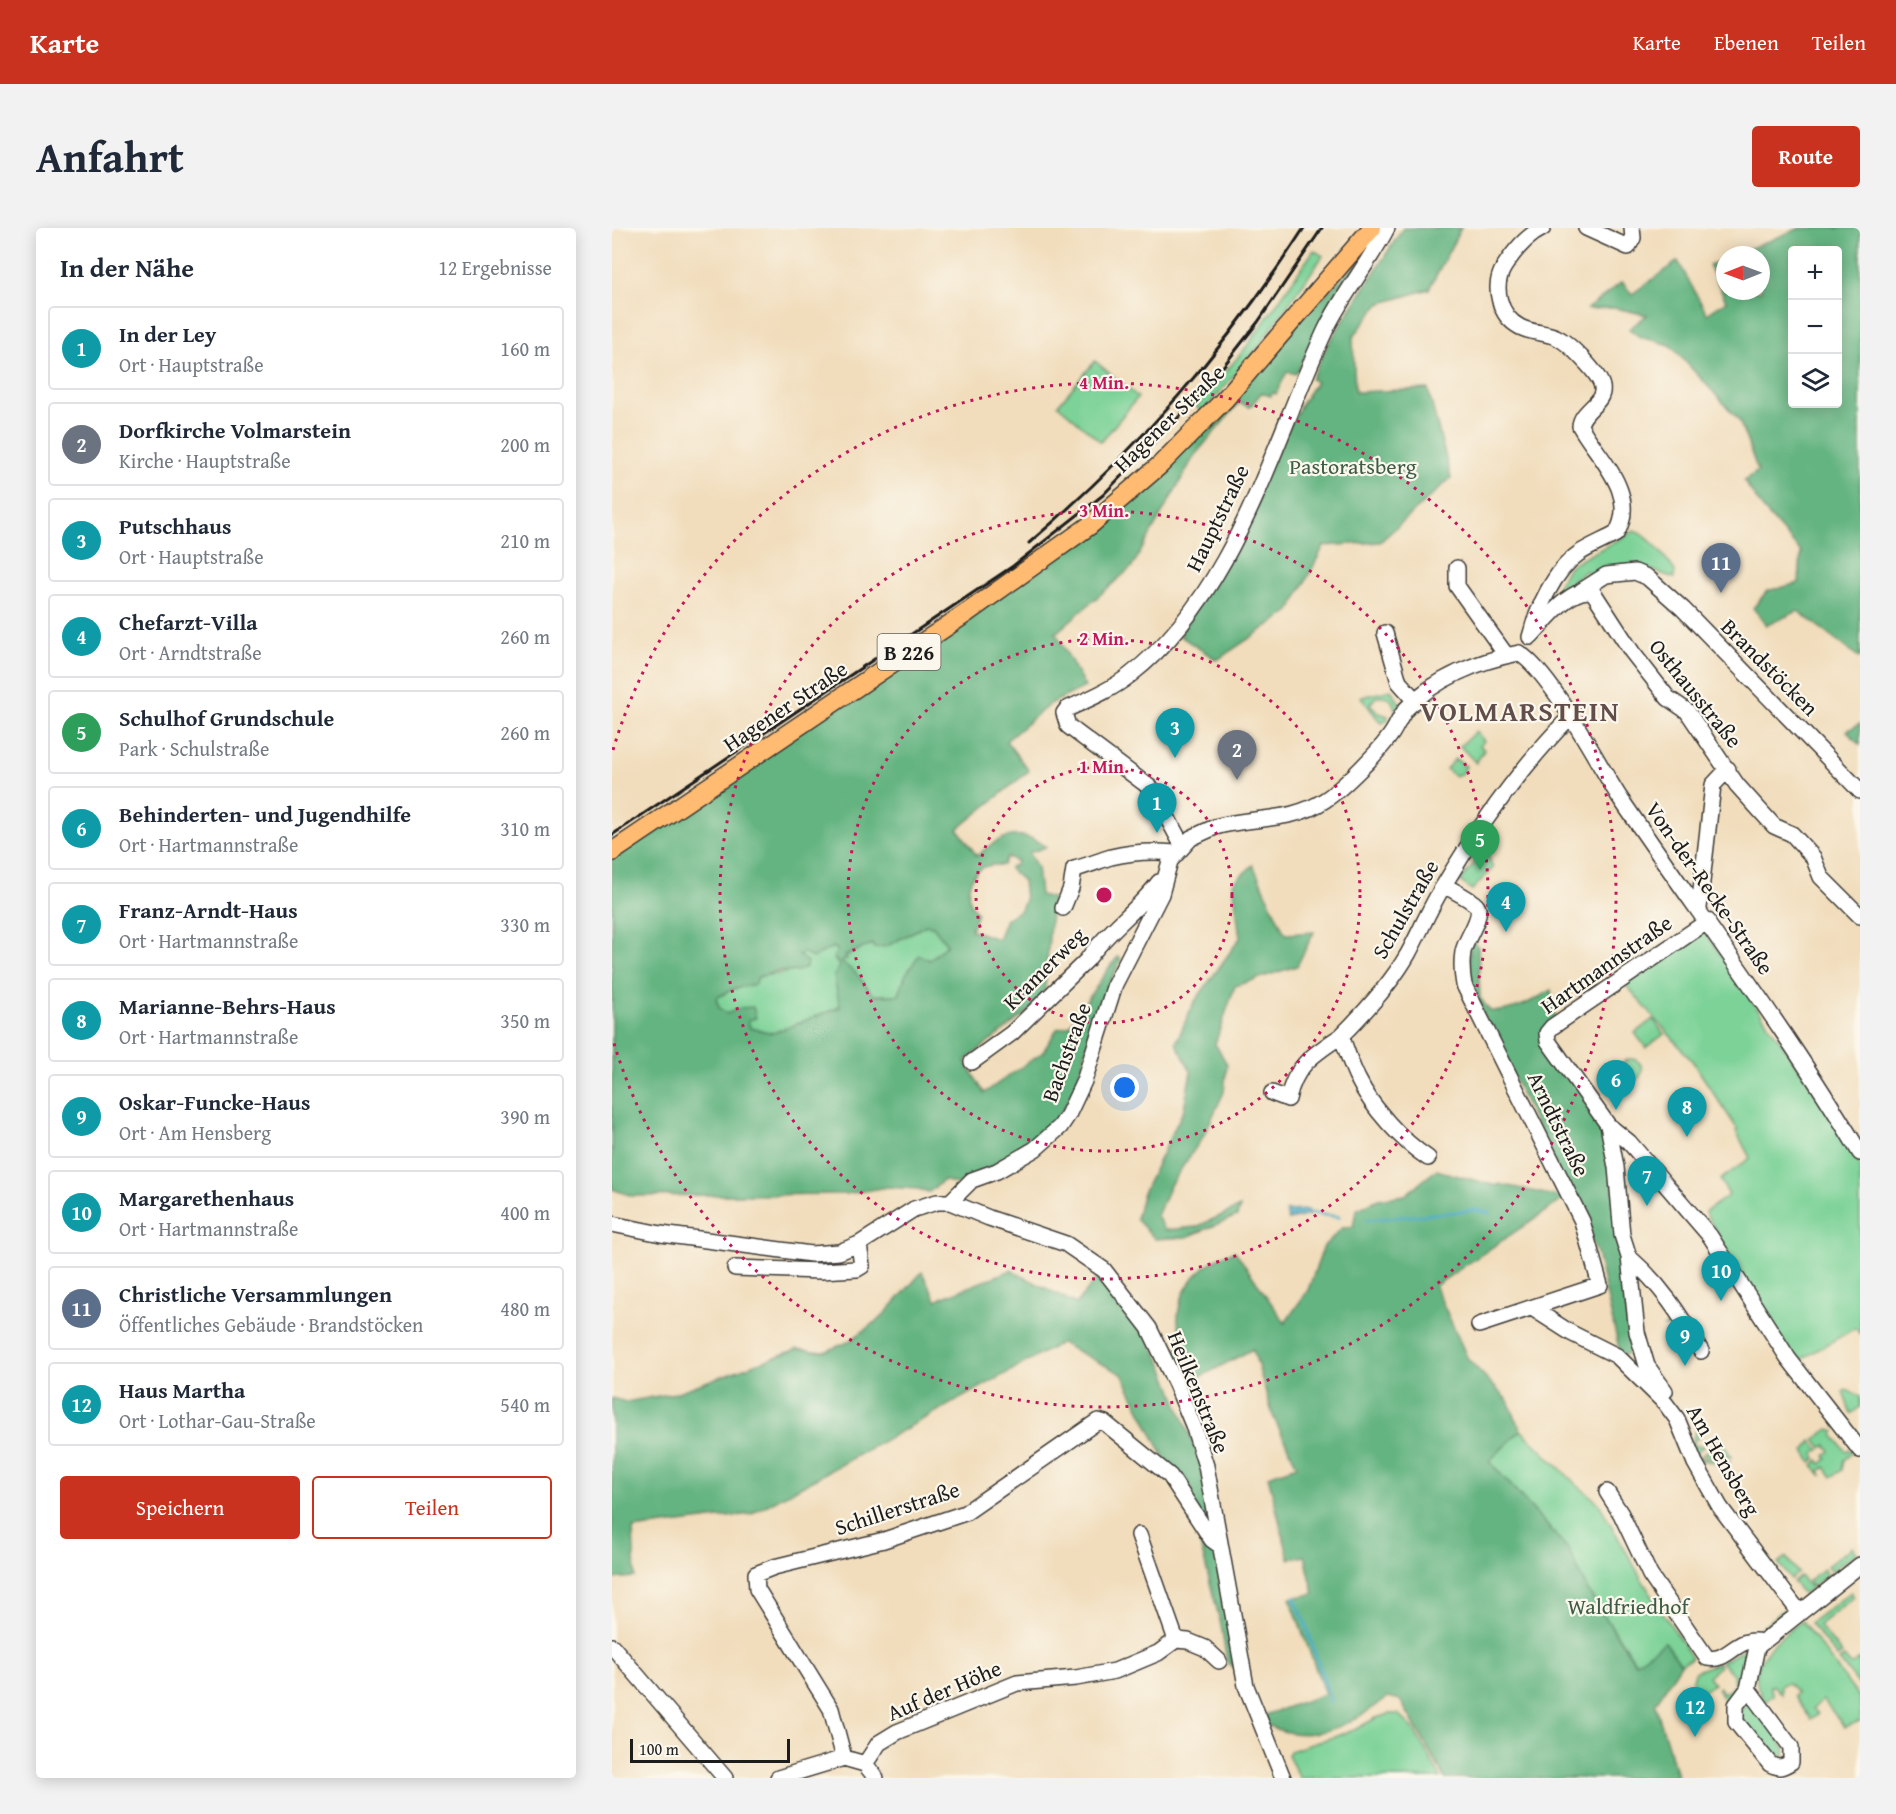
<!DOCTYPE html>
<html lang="de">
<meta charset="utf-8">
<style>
:root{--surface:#fff;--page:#f2f2f3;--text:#1f2937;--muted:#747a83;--line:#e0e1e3;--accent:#c8321e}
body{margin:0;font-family:"Gentium Book Plus",serif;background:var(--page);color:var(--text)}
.controls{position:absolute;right:18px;top:18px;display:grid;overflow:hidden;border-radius:6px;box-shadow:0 3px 15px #0003}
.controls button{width:54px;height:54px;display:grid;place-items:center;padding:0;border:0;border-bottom:2px solid var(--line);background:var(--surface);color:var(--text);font:30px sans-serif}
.compass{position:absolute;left:1104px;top:18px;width:54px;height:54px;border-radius:50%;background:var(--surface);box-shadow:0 3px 15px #0003;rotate:269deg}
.scale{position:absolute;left:18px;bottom:15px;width:160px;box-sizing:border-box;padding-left:6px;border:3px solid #1c1c1c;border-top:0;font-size:16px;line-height:21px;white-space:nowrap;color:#1c1c1c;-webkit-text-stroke:4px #fbf7ec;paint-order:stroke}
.you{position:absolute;left:513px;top:860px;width:21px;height:21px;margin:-15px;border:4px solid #fff;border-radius:50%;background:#1a73e8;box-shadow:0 0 0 9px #1a73e833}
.badge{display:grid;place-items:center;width:39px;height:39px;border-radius:50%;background:var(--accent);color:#fff;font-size:20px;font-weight:700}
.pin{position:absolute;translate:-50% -50px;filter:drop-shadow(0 2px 3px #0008)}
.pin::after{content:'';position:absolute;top:32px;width:21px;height:18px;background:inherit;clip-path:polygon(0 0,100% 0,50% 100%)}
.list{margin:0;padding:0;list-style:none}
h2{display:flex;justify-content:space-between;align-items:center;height:78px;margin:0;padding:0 24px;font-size:26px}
h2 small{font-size:20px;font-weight:400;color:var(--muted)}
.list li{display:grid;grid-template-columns:39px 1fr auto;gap:18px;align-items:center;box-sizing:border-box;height:84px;margin:0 12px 12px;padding:0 12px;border:2px solid var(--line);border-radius:6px}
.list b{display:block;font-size:22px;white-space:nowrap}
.list p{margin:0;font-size:20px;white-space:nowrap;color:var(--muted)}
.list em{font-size:20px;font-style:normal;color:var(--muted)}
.actions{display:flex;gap:12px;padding:18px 24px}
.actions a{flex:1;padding:14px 0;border:2px solid var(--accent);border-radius:6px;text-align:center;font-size:21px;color:var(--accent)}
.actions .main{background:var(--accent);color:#fff}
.icon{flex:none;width:33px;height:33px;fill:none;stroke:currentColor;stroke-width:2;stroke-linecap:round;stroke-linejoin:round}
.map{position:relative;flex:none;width:1248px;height:1550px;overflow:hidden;border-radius:6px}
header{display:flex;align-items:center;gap:36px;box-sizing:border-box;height:84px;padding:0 30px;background:var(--accent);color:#fff}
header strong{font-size:28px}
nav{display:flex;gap:33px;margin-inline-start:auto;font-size:21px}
.intro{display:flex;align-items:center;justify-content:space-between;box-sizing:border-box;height:144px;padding:0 36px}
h1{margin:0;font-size:42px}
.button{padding:15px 27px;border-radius:6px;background:var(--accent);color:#fff;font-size:21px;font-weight:700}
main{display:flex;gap:36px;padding:0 36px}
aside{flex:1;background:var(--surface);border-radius:6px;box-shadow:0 3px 15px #0003}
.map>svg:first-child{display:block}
.green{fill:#7bd297;stroke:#4c775a;stroke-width:1.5}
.forest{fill:#64b480;stroke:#40684e;stroke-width:1.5;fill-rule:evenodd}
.water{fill:#43a7c3;stroke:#306270;stroke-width:1.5}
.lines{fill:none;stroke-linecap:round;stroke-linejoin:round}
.stream{stroke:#43a7c3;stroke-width:3}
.minor-casing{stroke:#3c3934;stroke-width:18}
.major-casing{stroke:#3c3934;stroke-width:21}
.minor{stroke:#fff;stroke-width:15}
.major{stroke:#ffbb71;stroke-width:18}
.rail{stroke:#1c1c1c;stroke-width:3}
.ring{fill:none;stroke:#c2185b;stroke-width:3;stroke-dasharray:3 6}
.labels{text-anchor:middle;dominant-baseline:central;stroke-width:4.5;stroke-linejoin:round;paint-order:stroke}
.shield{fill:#fbf7ec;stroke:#5f5e5a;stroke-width:1.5}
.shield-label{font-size:21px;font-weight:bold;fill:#1c1c1c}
.street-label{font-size:22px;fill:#1c1c1c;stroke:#fbf7ec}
.park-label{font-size:22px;fill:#3d5c47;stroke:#fbf7ec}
.district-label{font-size:28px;font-weight:bold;letter-spacing:1.5px;fill:#614d4a;stroke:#fbf7ec}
.centre{fill:#c2185b;stroke:#fbf7ec;stroke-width:3}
.ring-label{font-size:18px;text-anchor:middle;font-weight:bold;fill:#c2185b;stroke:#fbf7ec;stroke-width:4.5;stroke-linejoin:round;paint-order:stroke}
</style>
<header>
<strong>Karte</strong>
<nav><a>Karte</a><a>Ebenen</a><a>Teilen</a></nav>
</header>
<div class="intro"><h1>Anfahrt</h1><a class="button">Route</a></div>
<main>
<aside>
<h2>In der Nähe<small>12 Ergebnisse</small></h2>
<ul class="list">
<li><span class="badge" style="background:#0f9aa8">1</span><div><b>In der Ley</b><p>Ort · Hauptstraße</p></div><em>160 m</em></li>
<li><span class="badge" style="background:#6b7280">2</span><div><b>Dorfkirche Volmarstein</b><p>Kirche · Hauptstraße</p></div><em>200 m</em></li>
<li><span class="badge" style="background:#0f9aa8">3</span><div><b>Putschhaus</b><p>Ort · Hauptstraße</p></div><em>210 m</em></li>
<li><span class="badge" style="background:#0f9aa8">4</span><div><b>Chefarzt-Villa</b><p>Ort · Arndtstraße</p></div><em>260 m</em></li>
<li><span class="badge" style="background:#2e9e5b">5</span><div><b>Schulhof Grundschule</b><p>Park · Schulstraße</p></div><em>260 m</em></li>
<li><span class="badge" style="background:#0f9aa8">6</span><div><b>Behinderten- und Jugendhilfe</b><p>Ort · Hartmannstraße</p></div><em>310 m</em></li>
<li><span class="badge" style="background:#0f9aa8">7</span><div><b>Franz-Arndt-Haus</b><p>Ort · Hartmannstraße</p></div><em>330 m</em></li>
<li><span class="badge" style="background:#0f9aa8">8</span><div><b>Marianne-Behrs-Haus</b><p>Ort · Hartmannstraße</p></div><em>350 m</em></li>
<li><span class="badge" style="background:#0f9aa8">9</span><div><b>Oskar-Funcke-Haus</b><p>Ort · Am Hensberg</p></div><em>390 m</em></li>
<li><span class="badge" style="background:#0f9aa8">10</span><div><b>Margarethenhaus</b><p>Ort · Hartmannstraße</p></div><em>400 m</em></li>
<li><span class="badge" style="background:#5c6f8a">11</span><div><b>Christliche Versammlungen</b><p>Öffentliches Gebäude · Brandstöcken</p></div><em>480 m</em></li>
<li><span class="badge" style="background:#0f9aa8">12</span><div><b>Haus Martha</b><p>Ort · Lothar-Gau-Straße</p></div><em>540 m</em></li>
</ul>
<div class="actions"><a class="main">Speichern</a><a>Teilen</a></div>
</aside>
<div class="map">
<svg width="1248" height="1550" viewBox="0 0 1248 1550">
<rect width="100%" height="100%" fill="#fbf7ec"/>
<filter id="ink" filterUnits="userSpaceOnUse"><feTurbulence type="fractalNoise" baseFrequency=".0167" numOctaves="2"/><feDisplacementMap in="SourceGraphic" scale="12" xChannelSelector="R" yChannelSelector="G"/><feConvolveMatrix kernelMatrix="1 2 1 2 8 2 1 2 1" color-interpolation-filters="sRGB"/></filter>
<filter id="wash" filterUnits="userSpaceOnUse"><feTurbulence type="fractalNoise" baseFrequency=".008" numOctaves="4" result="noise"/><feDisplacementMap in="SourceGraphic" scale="24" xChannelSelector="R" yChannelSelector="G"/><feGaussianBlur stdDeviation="1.35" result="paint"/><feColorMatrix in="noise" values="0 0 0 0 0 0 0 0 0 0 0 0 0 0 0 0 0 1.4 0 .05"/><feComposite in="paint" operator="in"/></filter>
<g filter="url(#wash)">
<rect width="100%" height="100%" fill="#f1ddbc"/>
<path class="green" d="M702,22L711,28L646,119L591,184L584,179L636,117Z
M483,133L526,169L489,214L446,177Z
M1022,303C1039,308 1053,329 1063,343L1062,350L1031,339V336L979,346L974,343L956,356L934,380L957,338Z
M779,462L789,477L787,480L783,481C780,470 775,466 764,469L758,476L767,485L776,488L775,493L769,495L749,469Z
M864,503L872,513L868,517L872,522L864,535L848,518Z
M843,531L854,538L851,545L843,548L834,541Z
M874,621L881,640L860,662L848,653Z
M314,697L321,698L335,716L318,732L294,746L287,767H253L229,734L233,728L260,716L275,718Z
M1092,703L1215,881L1248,938V1106L1243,1100L1185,1134L1147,1078L1093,984L1117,967L1108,952L1138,930L1124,903L1126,902L1081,834L1013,756Z
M221,719L225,721L223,733L228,738L222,748L228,779L161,805L137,800L136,791L129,780L115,786L107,780L104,770L121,761L143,756L146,749C163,745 179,746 194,739L195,734L187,728L191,723L211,725L213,721Z
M1041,791L1052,806L1034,820L1023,805Z
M1008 842a11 11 0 1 1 22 0a11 11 0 1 1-22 0Z
M1064,1091L1077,1115L1068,1118L1056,1099H1052Z
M1234,1162L1248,1168V1179L1239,1186L1231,1164Z
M1084,1201L1089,1208L1081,1213V1217L1092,1218L1083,1225L1084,1229L1116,1233L1118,1234L1117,1237L1084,1231L1078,1218Z
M1217,1201L1223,1203L1221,1207L1234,1223L1237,1221L1240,1225L1232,1232L1230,1242L1220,1249L1213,1239L1208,1243L1210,1248L1201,1237L1206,1232L1209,1236L1215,1231L1213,1228L1218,1223L1214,1217L1210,1220L1203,1211Z
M909,1202L966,1258L986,1274L1032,1355L1080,1430L1069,1436L1053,1414L1024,1435L976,1363L956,1321L877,1233Z
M1110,1212L1119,1229L1090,1227Z
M1200,1213L1208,1222L1202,1226L1204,1230L1199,1234L1192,1223Z
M1240,1319L1245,1325L1219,1343L1215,1338Z
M1174,1329L1186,1345L1179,1351L1166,1335Z
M1211,1341L1215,1347L1200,1359L1196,1353Z
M1188,1348L1199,1360L1191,1366L1181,1354Z
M1239,1364L1242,1369L1207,1397L1230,1426L1225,1429L1198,1395Z
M1178,1377L1180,1384L1151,1404L1148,1400Z
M1190,1393L1248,1471V1493L1233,1499L1211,1472L1201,1480L1206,1486L1199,1491L1182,1468L1185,1465L1176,1455L1169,1457V1466L1162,1458H1158L1161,1467L1153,1474C1128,1437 1163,1413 1190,1393Z
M1139,1417L1133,1460L1118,1481L1105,1461L1107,1459L1112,1465L1122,1457L1121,1446L1109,1434Z
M1232,1429L1239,1437L1248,1431V1458L1227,1432Z
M1106,1435L1108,1438L1096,1448L1102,1456C1092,1461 1084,1470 1074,1471L1084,1443Z
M1135,1471L1174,1521L1171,1529L1160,1530L1130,1493L1128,1484Z
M777,1486H786L801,1500L829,1550H688L676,1528L678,1523L742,1502L764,1490Z"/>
<path class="forest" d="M791,0H849L817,61L767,76L741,109L743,164L816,161L839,250L768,314L712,318L678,383L605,432L568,408L690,175L704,154L699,151L716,116Z
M1188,0H1248V430L1186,383L1155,397L1141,380L1155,363L1187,355L1189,324L1151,281L1132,253L1146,243L1127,192L1058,117L1028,109L1017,101L1035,87L1003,80L975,81L1010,54L1020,66L1066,33L1095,86L1114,73L1097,37L1113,31V63H1149V27H1122ZM1180,22H1226V176H1180Z
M749,31L709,95L684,146L675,144L664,166L660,165L659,168L649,165L638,179L627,175L583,227L520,339L444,405L473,459L438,476L394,513L417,543L346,601L365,628C388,607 408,599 434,619L417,625L425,639L428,667L440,670L433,761L418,782L353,833L372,865L431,824L445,801L457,798L499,737L506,729L509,731L488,776L463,860L443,895L420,916L346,957L332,952L317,964L306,961L276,959L234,966L20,968L0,961V630L478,302ZM395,629L405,633L403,638H399L398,641L411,653L413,672L409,681L394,691L386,711L359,702L365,684C351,671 355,647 372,639C378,636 385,637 391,637ZM314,697L321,698L335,716L318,732L307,727L294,746L287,767L262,768L243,744L229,734L235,731L233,728L260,716L262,720L275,718ZM221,719L225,721L222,730L228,738L222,748L228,779L161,805L138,800L136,792L144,790L141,779L129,780L115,786L107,780L104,770L121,761L143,756L146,749C154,747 163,743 170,743C181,743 184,746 194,739L195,734L187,728L191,724L200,730Z
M1248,495V517L1235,503Z
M641,637L672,704L675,706L702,704L685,738L623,758L603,816L615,836L612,864L591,909L558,957L545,988L553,1002L584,999L628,979L625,988L575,1009L543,1011L524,991L530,967L572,881L579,843L564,815L581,776L628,710L621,655Z
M859,711L866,719L868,770L878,783C900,784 920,774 939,762L944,793L930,806L981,882L994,910L1025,1118C1021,1125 1017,1126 1010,1127L1007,1121L985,1025L855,752Z
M824,942L885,958L887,956L953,970L823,1058L856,1131L896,1173L909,1202L877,1233L956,1321L976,1363L1023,1435L1053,1414L1069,1436L1043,1476L1066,1550H833L788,1472L776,1469C741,1496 699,1519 655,1497L653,1487L713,1466L678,1370L702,1366L693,1328L677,1331L656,1248L685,1238L661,1188L641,1121L573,1157L564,1135L556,1127L569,1117C570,1107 565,1099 566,1089C568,1057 593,1032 623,1023L673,1095L696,1062L712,1018L730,1000L741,999L744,982L766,971L793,967Z
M399,1042L464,1076L488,1047L531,1101L551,1138L589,1236L623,1440L615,1434L609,1397L580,1285L510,1146L449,1115L139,1286L21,1301L23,1349L0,1351V1170L14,1174L63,1165L185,1121L212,1124L236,1114L270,1089L310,1044L324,1072Z"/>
<path class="water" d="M696,982L698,987L676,992L674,983Z"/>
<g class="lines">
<path class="stream" d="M699,985L727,989
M755,992L865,982L878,985
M682,1369L693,1394L719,1475"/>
</g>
</g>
<g filter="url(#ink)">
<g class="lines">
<defs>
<path id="minor" d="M974,0L1016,19L1021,10L1020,0
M845,340V358L894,427
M969,363L994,347L1023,344L1035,349L1071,381L1248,563
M773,405L787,454L804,473
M919,408C933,394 959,357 981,364L1020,424L1056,470L1075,483L1125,557L1162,598L1180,606L1201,629L1209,649L1248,688
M918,409C925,381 942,343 966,326C978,318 991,313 1004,306C1028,266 986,230 968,198C969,182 993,175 990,159C988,146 956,114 944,109C932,104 919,105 908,99C887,88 880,58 892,39C902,23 914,8 931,0
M907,425C940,446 984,533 1008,570C1088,688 1175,802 1248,925
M570,617L540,561L456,498L452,485L455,481C477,471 499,462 518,447C624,365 659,218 714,101C731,66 757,35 775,0
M832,657C841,663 856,669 864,677C873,687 853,711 851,724C849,736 850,746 852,757L970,993L988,1057L867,1097
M451,680L459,660L462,641C475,638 486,633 499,629C519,624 542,623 563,625
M1087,680L1101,557L1116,541
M1096,693L940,799L935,805L936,813L996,897L1017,914L1098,1008L1176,1130L1248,1222
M360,834L400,805L475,732C495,703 525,683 547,654
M660,865L676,871C683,837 702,826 729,808
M996,897L1004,939L1010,1007L1017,1029L1025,1104L1035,1138L1053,1163
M816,930C790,913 760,880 746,851C739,838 735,822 729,808C753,784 779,756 796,726C808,704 818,679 832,657C867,598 910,538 958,489
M338,974L360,952L385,943L423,921L448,899L456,887L472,853L503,756L549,666L558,633L579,610L603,599C640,588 679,595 713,572C731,560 768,523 780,505C785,497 788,489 794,481C823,450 867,433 907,425
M0,996L49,1006L199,1026L227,1024L247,1016L302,981L325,974H338L377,990L454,1016L492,1042L537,1100L564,1156L581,1197L594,1238L634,1458L671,1550
M1017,1029C1049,1057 1068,1086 1089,1123
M123,1040L208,1043L245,1041L250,1038L247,1016
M920,1080L959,1105L1005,1128L1053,1175L1065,1191L1083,1235L1108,1279L1188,1385
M995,1264L1009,1286L1038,1347L1095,1430C1117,1435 1124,1407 1150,1414
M527,1307L564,1412
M0,1418L113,1550
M1136,1461L1179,1519V1534C1171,1539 1167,1541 1158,1536L1124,1494V1477L1136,1461L1145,1419L1248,1337
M232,1530L219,1481L145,1361L144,1346L162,1339L272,1312L353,1285L486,1193L493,1195L558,1248L600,1312L607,1317
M253,1536L267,1515L285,1504L405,1455L464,1450L503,1443L546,1425L564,1412L576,1413L593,1420L607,1433
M166,1550L232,1530L253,1536L264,1550"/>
<path id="major" d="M0,624L356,384L477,298L548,237L613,171L760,0"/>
</defs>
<use href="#minor" class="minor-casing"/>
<use href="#major" class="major-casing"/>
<use href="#minor" class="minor"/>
<use href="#major" class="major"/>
<path class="rail" d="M417,315C528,220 613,122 692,0
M0,607L401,338L491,267L591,164L646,94L710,0"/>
</g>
</g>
<g class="ring">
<circle cx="492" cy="667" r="128"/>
<circle cx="492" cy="667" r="256"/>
<circle cx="492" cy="667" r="384"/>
<path d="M1 522A512 512 0 1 1 1 812"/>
</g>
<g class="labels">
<rect class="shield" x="265.5" y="406" width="63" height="36" rx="4.5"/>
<g class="shield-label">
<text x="297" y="424">B 226</text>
</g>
<g class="street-label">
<text transform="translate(557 190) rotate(-44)">Hagener Straße</text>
<text transform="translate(605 290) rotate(-64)">Hauptstraße</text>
<text transform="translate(1158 439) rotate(45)">Brandstöcken</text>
<text transform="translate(1084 465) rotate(51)">Osthausstraße</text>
<text transform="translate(173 478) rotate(-34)">Hagener Straße</text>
<text transform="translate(1098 660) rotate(55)">Von-der-Recke-Straße</text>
<text transform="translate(793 681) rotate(-60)">Schulstraße</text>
<text transform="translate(994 736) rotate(-35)">Hartmannstraße</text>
<text transform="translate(432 740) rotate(-45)">Kramerweg</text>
<text transform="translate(454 824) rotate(-70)">Bachstraße</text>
<text transform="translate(947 896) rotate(64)">Arndtstraße</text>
<text transform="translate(587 1164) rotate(68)">Heilkenstraße</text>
<text transform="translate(1112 1232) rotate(60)">Am Hensberg</text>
<text transform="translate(285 1280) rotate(-18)">Schillerstraße</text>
<text transform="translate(332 1462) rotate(-23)">Auf der Höhe</text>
</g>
<g class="park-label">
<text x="741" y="238">Pastoratsberg</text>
<text x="1016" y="1378">Waldfriedhof</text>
</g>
<g class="district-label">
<text x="908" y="482">VOLMARSTEIN</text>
</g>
</g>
<circle cx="492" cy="667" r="9" class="centre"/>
<g class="ring-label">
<text x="492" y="161">4 Min.</text>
<text x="492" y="289">3 Min.</text>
<text x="492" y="417">2 Min.</text>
<text x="492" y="545">1 Min.</text>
</g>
</svg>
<div class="controls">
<button>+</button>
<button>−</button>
<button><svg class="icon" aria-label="layers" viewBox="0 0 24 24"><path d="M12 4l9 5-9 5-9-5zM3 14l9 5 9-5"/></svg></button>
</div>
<svg class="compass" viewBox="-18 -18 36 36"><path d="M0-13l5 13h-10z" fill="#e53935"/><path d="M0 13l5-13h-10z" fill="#747a83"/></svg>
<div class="scale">100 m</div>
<div class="you"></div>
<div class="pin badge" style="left:545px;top:605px;background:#0f9aa8">1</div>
<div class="pin badge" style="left:625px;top:552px;background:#6b7280">2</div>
<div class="pin badge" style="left:563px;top:530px;background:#0f9aa8">3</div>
<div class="pin badge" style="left:894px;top:704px;background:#0f9aa8">4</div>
<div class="pin badge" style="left:868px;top:642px;background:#2e9e5b">5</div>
<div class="pin badge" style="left:1004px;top:882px;background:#0f9aa8">6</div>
<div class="pin badge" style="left:1035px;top:978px;background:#0f9aa8">7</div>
<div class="pin badge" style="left:1075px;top:909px;background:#0f9aa8">8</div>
<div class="pin badge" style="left:1073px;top:1138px;background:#0f9aa8">9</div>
<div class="pin badge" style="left:1109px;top:1073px;background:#0f9aa8">10</div>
<div class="pin badge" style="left:1109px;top:365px;background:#5c6f8a">11</div>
<div class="pin badge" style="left:1083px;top:1509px;background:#0f9aa8">12</div>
</div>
</main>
